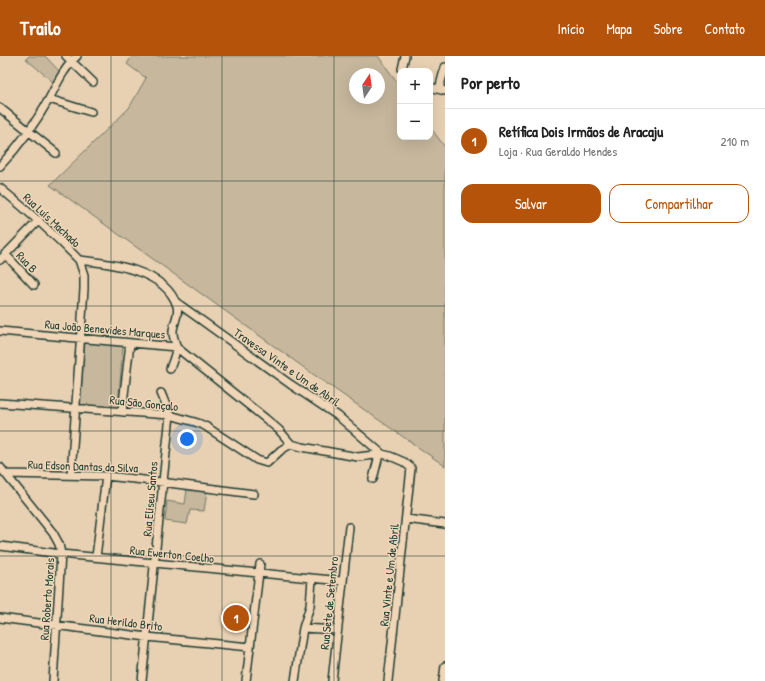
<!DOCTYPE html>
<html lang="pt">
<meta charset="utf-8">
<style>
:root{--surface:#fff;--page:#f2f2f2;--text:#222;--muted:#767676;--line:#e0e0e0;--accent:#b45309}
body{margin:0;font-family:"Patrick Hand",sans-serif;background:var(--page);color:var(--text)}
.controls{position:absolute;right:12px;top:12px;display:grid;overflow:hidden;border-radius:8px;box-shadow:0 4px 16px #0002}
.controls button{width:36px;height:36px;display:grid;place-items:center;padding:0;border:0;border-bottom:1px solid var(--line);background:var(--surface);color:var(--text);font:20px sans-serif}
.compass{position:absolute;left:349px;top:12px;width:36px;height:36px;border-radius:50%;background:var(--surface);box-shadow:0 4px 16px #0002;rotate:13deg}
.you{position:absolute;left:187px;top:383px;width:14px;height:14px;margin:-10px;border:3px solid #fff;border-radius:50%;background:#1a73e8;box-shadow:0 0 0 6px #1a73e833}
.badge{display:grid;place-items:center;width:26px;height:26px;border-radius:50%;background:var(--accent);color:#fff;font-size:13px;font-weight:700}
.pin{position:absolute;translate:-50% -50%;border:2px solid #fff;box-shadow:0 1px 4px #0006}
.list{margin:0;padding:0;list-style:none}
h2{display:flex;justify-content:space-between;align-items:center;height:52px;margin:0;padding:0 16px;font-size:17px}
h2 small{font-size:13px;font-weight:400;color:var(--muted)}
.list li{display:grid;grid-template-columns:26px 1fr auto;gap:12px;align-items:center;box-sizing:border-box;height:64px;padding:0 16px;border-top:1px solid var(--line)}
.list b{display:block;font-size:15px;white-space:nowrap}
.list p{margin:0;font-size:13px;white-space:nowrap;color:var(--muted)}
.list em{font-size:13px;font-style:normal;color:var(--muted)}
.actions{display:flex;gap:8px;padding:12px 16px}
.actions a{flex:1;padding:9px 0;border:1px solid var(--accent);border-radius:12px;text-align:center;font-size:14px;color:var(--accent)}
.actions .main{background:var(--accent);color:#fff}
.map{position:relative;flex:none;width:445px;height:625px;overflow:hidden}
header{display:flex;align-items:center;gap:24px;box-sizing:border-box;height:56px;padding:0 20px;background:var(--accent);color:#fff}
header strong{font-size:19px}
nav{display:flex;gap:22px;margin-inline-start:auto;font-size:14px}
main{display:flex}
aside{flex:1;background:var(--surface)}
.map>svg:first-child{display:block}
.green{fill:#c6b79d;stroke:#727a68;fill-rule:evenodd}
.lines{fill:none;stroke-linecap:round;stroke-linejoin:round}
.minor-casing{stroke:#1f3d34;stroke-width:10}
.minor{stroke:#f0d6b7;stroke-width:7}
.grid{fill:none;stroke:#1f3d34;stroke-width:1;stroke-opacity:0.55}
.labels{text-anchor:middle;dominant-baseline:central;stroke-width:3;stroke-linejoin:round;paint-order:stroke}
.street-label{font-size:12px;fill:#1f3d34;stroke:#f0d6b7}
</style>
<header>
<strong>Trailo</strong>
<nav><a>Início</a><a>Mapa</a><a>Sobre</a><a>Contato</a></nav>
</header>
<main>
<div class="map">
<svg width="445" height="625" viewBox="0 0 445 625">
<rect width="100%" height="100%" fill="#e8d0b2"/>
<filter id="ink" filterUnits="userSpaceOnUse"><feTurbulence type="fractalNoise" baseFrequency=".025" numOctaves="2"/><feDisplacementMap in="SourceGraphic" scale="8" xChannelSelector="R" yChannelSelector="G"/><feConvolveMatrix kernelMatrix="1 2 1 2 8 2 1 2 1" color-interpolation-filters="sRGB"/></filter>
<g filter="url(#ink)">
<path class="green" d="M29,0H45L60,16L53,26L26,3Z
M132,0H378L400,30V81H430V71L445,91V410L310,316L50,129L129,52L146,22L127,8ZM355,18H379V42H355Z
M85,286L123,289L118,352L80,349Z
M187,433L207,435L204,455L190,454L187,468L165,465L167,445L185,448Z"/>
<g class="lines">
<defs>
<path id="minor" d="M66,0L93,26
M403,15L402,13L405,0
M430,31L445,35
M439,33L445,11
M49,43L91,56
M0,52L56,97
M0,110C19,90 35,68 49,43C57,28 64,12 77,0
M0,132C28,155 54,178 79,204C110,207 166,214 177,250C180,259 172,269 173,277C173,281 175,285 176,289C177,297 172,306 170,313
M5,198L34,229
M0,204L39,164
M176,246L290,328L338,360L382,398
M0,275L176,291L266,363L279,374L291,388
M0,347L170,359L198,367L205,370L257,404L267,407L281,394L291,388
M122,356L130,287
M291,388L302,391L358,401L382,398L390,400L404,406L411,412L388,625
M0,411L53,477L59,488L61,498L53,625
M6,418L106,420L153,425L254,438
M71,419L84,233V219L79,204
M373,423L379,399
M406,463L445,468
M0,490L61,498L342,525
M96,501L106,420
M0,562L147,581L250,591
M303,572L337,574
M142,625L170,359L161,337
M246,625L260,508
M295,625L303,572L310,550L312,523
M332,625L349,471
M443,625L445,610"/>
</defs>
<use href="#minor" class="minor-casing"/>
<use href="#minor" class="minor"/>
</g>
</g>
<path class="grid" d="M111,0V625M222,0V625M334,0V625M0,125H445M0,250H445M0,375H445M0,500H445"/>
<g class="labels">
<g class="street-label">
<text transform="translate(52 164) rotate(43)">Rua Luís Machado</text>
<text transform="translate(27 206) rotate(47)">Rua B</text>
<text transform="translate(105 273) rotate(5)">Rua João Benevides Marques</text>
<text transform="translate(287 311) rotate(35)">Travessa Vinte e Um de Abril</text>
<text transform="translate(144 347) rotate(6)">Rua São Gonçalo</text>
<text transform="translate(83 410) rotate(2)">Rua Edson Dantas da Silva</text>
<text transform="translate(150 443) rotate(-85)">Rua Eliseu Santos</text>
<text transform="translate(172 498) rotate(6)">Rua Ewerton Coelho</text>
<text transform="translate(389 519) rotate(-84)">Rua Vinte e Um de Abril</text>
<text transform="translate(47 543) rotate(-86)">Rua Roberto Morais</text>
<text transform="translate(329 547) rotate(-84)">Rua Sete de Setembro</text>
<text transform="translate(126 566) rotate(7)">Rua Herildo Brito</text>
</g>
</g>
</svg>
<div class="controls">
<button>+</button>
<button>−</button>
</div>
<svg class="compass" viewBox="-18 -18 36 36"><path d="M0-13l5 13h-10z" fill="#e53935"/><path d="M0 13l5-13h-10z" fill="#767676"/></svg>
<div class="you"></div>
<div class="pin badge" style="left:236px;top:562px">1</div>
</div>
<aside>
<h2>Por perto<small></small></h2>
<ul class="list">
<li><span class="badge">1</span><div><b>Retífica Dois Irmãos de Aracaju</b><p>Loja · Rua Geraldo Mendes</p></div><em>210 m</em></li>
</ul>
<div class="actions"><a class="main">Salvar</a><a>Compartilhar</a></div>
</aside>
</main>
